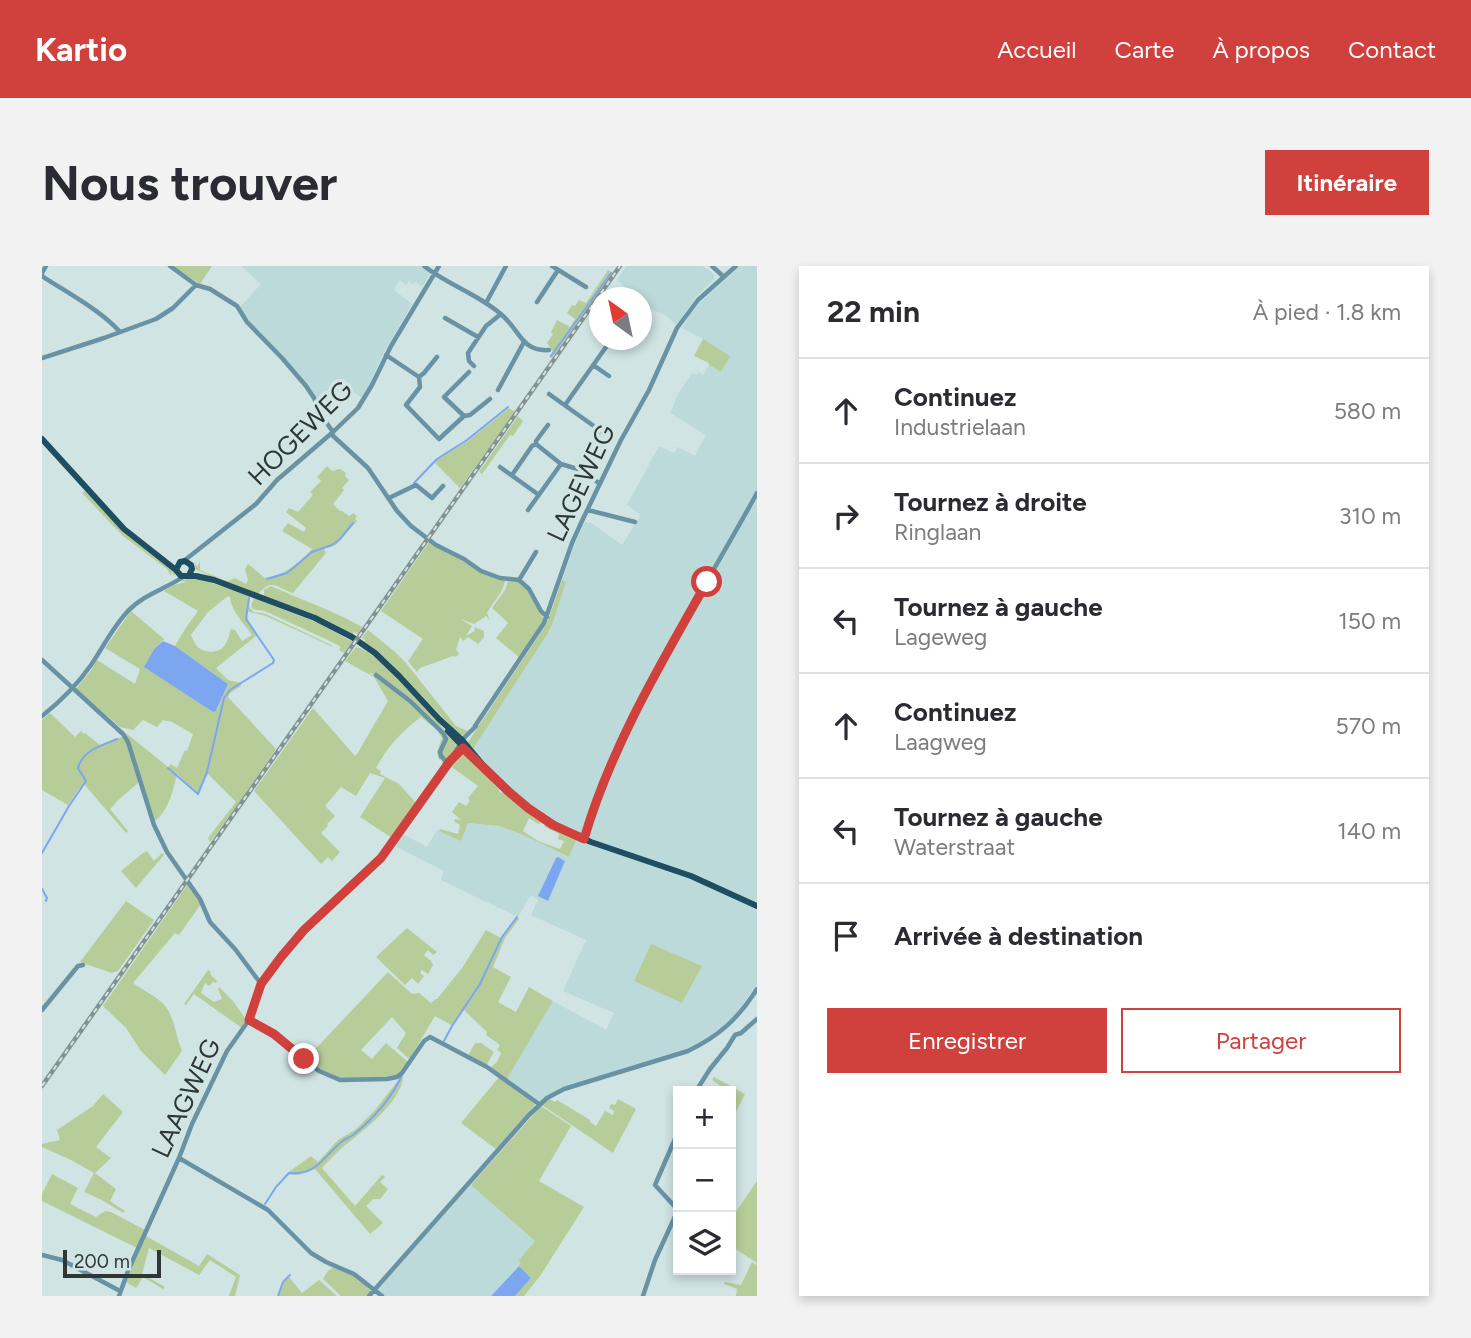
<!DOCTYPE html>
<html lang="fr">
<head>
<meta charset="utf-8">
<style>
	:root { --surface:#fff; --page:#f2f2f3; --text:#2b2b33; --muted:#7c7c81; --line:#e1e1e2; --accent:#d0413e }
	body { margin:0; font-family:Figtree,sans-serif; background:var(--page); color:var(--text) }
	.controls { position:absolute; right:21px; bottom:21px; display:grid; overflow:hidden; border-radius:0px; box-shadow:0 4px 10px #0003 }
	.controls button { width:63px; height:63px; display:grid; place-items:center; padding:0; border:0; border-bottom:2px solid var(--line); background:var(--surface); color:var(--text); font:35px sans-serif }
	.compass { position:absolute; left:547px; top:21px; width:63px; height:63px; border-radius:50%; background:var(--surface); box-shadow:0 4px 10px #0003; rotate:327deg }
	.scale { position:absolute; left:21px; bottom:18px; width:98px; box-sizing:border-box; padding-left:7px; border:4px solid #2e3636; border-top:0; font-size:19px; line-height:24px; white-space:nowrap; color:#2e3636; -webkit-text-stroke:5px #cfe4e3; paint-order:stroke }
	.stop { position:absolute; width:21px; height:21px; margin:-16px; border:5px solid #d0413e; border-radius:50%; background:#fff }
	.stop.end { background:#d0413e; border-color:#fff; box-shadow:0 2px 7px #0008 }
	.list { margin:0; padding:0; list-style:none }
	h2 { display:flex; justify-content:space-between; align-items:center; height:91px; margin:0; padding:0 28px; font-size:30px }
	h2 small { font-size:23px; font-weight:400; color:var(--muted) }
	.list li { display:grid; grid-template-columns:46px 1fr auto; gap:21px; align-items:center; box-sizing:border-box; height:105px; padding:0 28px; border-top:2px solid var(--line) }
	.list b { display:block; font-size:26px; white-space:nowrap }
	.list p { margin:0; font-size:23px; white-space:nowrap; color:var(--muted) }
	.list em { font-size:23px; font-style:normal; color:var(--muted) }
	.actions { display:flex; gap:14px; padding:21px 28px }
	.actions a { flex:1; padding:16px 0; border:2px solid var(--accent); border-radius:0px; text-align:center; font-size:24px; color:var(--accent) }
	.actions .main { background:var(--accent); color:#fff }
	.icon { flex:none; width:38px; height:38px; fill:none; stroke:currentColor; stroke-width:2; stroke-linecap:round; stroke-linejoin:round }
	.map { position:relative; flex:none; width:715px; height:1030px; overflow:hidden; border-radius:0px }
	header { display:flex; align-items:center; gap:42px; box-sizing:border-box; height:98px; padding:0 35px; background:var(--accent); color:#fff }
	header strong { font-size:33px }
	nav { display:flex; gap:38px; margin-inline-start:auto; font-size:24px }
	.intro { display:flex; align-items:center; justify-content:space-between; box-sizing:border-box; height:168px; padding:0 42px }
	h1 { margin:0; font-size:49px }
	.button { padding:18px 32px; border-radius:0px; background:var(--accent); color:#fff; font-size:24px; font-weight:700 }
	main { display:flex; gap:42px; padding:0 42px }
	aside { flex:1; background:var(--surface); border-radius:0px; box-shadow:0 4px 10px #0003 }
	.map>svg:first-child { display:block }
	.built { fill:#bcdad9 }
	.green { fill:#b7cd99; fill-rule:evenodd }
	.water { fill:#7da6f1 }
	.lines { fill:none; stroke-linecap:round; stroke-linejoin:round }
	.stream { stroke:#7da6f1; stroke-width:2 }
	.minor { stroke:#6992a5; stroke-width:4.5 }
	.major { stroke:#1f4e62; stroke-width:6 }
	.rail-casing { stroke:#839291; stroke-width:4.5 }
	.rail { stroke:#cfe4e3; stroke-width:2; stroke-dasharray:5; stroke-linecap:butt }
	.route { stroke:#d0413e; stroke-width:9 }
	.labels { text-anchor:middle; stroke-width:7; stroke-linejoin:round; paint-order:stroke }
	.street-label { font-size:26px; fill:#2e3636; stroke:#cfe4e3 }
</style>
</head>
<body>
<header>
<strong>Kartio</strong>
<nav><a>Accueil</a><a>Carte</a><a>À propos</a><a>Contact</a></nav>
</header>
<div class="intro"><h1>Nous trouver</h1><a class="button">Itinéraire</a></div>
<main>
<div class="map">
<svg width="715" height="1030" viewBox="0 0 715 1030">
	<rect width="100%" height="100%" fill="#cfe4e3"/>
	<path class="built" d="M199,0H378L388,8L380,21L374,16L370,18L367,15L364,19L358,14L352,24L370,38L341,88L327,119L320,132L302,119L285,137L283,136L277,142L272,131L208,56L198,41L219,18Z
		M584,0H660L668,5L672,9V13L654,31L634,59L623,49L600,39V32L591,31L588,25L575,14Z
		M698,0H715V718L690,754L674,768L656,778L638,786L520,822L496,836L465,813L511,735L564,764L572,747L521,725L544,674L489,649L496,634L489,629L476,651L399,614L402,605L351,579L359,567L385,581L395,564L419,574L426,557L457,560L479,568L527,591L536,568L503,551L476,531L454,510L431,483L504,370L510,359L524,316L520,314L532,280L543,255L546,257L548,256L580,279L599,249L585,239L617,180L632,187L636,181L653,190L664,169L628,147L636,128L650,107L655,109L656,106L661,109L667,99L679,106L687,90L661,73L640,62L647,50L657,38Z
		M429,919L493,975L477,994L478,998L449,1030H342L335,1024Z"/>
	<path class="green" d="M130,0H170L158,18Z
		M566,4L571,7L510,92L507,91L511,86L505,77L511,68L509,66L515,54L528,61L533,53L525,47L530,39L533,40L537,34L544,37Z
		M661,73L688,90L679,106L667,99V97L652,90Z
		M467,142L473,146L418,222L393,197L396,193L426,175Z
		M476,150L481,155L471,170L468,169L440,208L437,206Z
		M285,200L290,205L298,203L304,207L303,210L307,214L300,222L302,224L291,238L298,245H300L307,250L312,247L315,251L313,252L315,255L294,279L282,283L284,287L251,327C233,321 231,312 216,328L169,310L153,303L152,295L155,301L158,295V304L182,314L186,315L193,312L204,318L206,314L203,303L206,298L223,312C247,307 253,300 270,283L240,265L246,257L262,266L264,262L244,246L247,242L256,246L271,229L268,226L279,215L275,211Z
		M43,225L83,267L128,300L133,308L132,310L130,305L129,310L125,303L81,270L40,227Z
		M387,276L405,287L463,315C461,327 451,336 445,347L448,354L444,350L432,358L418,353L430,360L424,370L433,365L432,361L442,365V371L436,378L426,371L421,375L418,371L414,384L417,387L414,391L411,390L378,402L375,406L366,395L381,373L339,345Z
		M145,313H158L208,330L207,341L212,346L224,348L289,379L291,381L224,350L204,345L207,357L214,370L174,402L186,414L199,417V420L188,427L186,431L234,483L197,538L168,576L166,572L194,536L166,508L156,527L135,508C131,524 127,544 113,555L84,467L126,501L129,498L135,502L143,484L145,485L151,468L130,456L121,454L115,461L101,454L91,464L78,461L34,423L50,403L55,394L93,418L98,403L63,382L89,345L122,373L112,383L103,401L171,446L175,444L186,418L133,380L143,363L156,345L122,325L132,319L144,316L138,315ZM186,330L188,331C189,345 202,357 210,369L200,375L193,364L189,363C187,368 186,376 182,380C177,388 160,387 155,380C152,377 151,373 149,369L166,346Z
		M520,314L524,316L510,359L504,370L431,483L426,478V476L505,357Z
		M466,315L477,316L483,320L501,352L502,354L478,392L454,372L466,357L450,342L463,324Z
		M229,320C259,334 291,344 320,361L316,368L312,366L311,368L281,352L222,330V324Z
		M212,332L276,357L311,376L302,387L297,384L299,381L290,376L223,345L211,343L209,340Z
		M326,364L353,386L364,397L414,460L426,465L422,469H418L345,394L322,376L323,374L320,372Z
		M314,381C336,383 397,457 414,477L412,486L407,495L403,494L399,486L405,472C399,458 343,410 328,407V408C342,412 397,459 402,472L397,486L399,492L397,494L395,486L400,472L395,464L379,451C358,467 348,478 334,502L339,505L338,508L357,518L375,538L402,500L399,496H401L404,498L350,572L318,551L343,512L328,507L314,530L299,521L283,540L293,550L285,558L286,560L279,567L298,586L290,595L286,591L279,598L212,525L271,442L313,490L315,488L346,435L332,411L303,395Z
		M8,447L33,471L39,465L42,468L43,467L58,479L75,472L81,471L87,480L97,516L73,537V538L68,543L86,565L84,567L42,518L36,524L26,539L0,524V454Z
		M421,486H423L449,512V515L458,524L457,525L458,527L461,526L465,528L498,554L499,557L496,558L487,552L481,565L496,575L518,583L522,575L516,573L517,568L503,561L502,557L534,574L527,591L479,568L457,560L426,557L419,575L397,565L398,563L416,568L418,559L413,556L412,553L419,554L410,546L417,536L424,540L428,535L426,532L436,520L407,499L415,489Z
		M105,585L112,595L120,587L122,589L94,622L79,605L101,587Z
		M146,618L159,638L137,669L133,667L91,717C99,723 119,733 124,741C133,754 134,771 140,785L123,809L99,785L84,762L61,740Z
		M84,635L112,654L76,705L70,707L38,696Z
		M475,650L477,653L463,672L451,701L469,711L456,736L474,746L487,721L511,735L465,813L448,802L455,796L459,787L455,784L458,779L444,769L445,766L422,744L411,760L393,750L368,792H366L355,782L364,767L350,751L319,784L330,793L344,777L366,796L361,804L353,811L302,813C287,810 276,802 264,793L346,706L370,728L377,727L389,737L394,733H395L420,702L444,664L459,672Z
		M365,662L395,686L391,689L386,684L382,689L389,695L391,699L386,708L380,704L378,707L382,710L376,718L370,712L363,719L334,691Z
		M609,678L660,700L640,737L592,715Z
		M166,704L169,706L168,708L175,715L174,717L171,716L167,720L163,717L159,727L172,736L180,733L176,723L177,721L191,735L205,755L200,762L152,728L144,739L142,738Z
		M433,777H439L452,786L444,800L426,790Z
		M361,811C359,837 319,866 300,882C293,888 286,895 280,902L313,940L340,909L343,911L338,916L346,923L338,933H331L324,940L341,957L328,968L273,903L256,909L244,908L269,890L276,896L296,874L313,864L334,843L357,813Z
		M457,811L492,837L493,839L454,883L419,857Z
		M672,811L703,828L689,856V837L691,828L670,814Z
		M61,828L81,846L54,881L69,892L53,907L74,923L68,935L83,945L81,947L60,934L42,926L52,907L29,894L0,881V878L18,874L15,864L51,840Z
		M507,833L513,836L515,834L548,854V856L554,860L563,845L571,849L572,845L567,842L569,838L573,839L576,833L594,843L571,887L500,839Z
		M499,840L529,860L497,915L542,941L498,1010L482,1030H473L489,1012L477,1000L478,998L477,994L493,975L429,919Z
		M10,908L36,922L28,938L54,951L63,945L69,946L103,964L95,982L0,935V928Z
		M715,915V997L689,980V953Z
		M104,970L157,1000L165,988L198,1009L193,1030H187L194,1011L168,994L157,1009L107,982L100,1008L123,1021L121,1023L101,1011L94,1022L84,1016Z
		M710,996L715,999V1030H694L695,1023L682,1018L683,1016L699,1019Z
		M292,1001L313,1010L329,1025L324,1030H299L281,1013L286,1005Z
		M247,1011L260,1027L277,1014L295,1030H236L242,1016Z"/>
	<path class="water" d="M121,375L133,380L186,418L174,445L171,446L102,401L112,383Z
		M516,591L523,595L506,635L496,630L514,592Z
		M477,1000L489,1012L473,1030H449Z"/>
	<g class="lines">
		<path class="stream" d="M509,90L569,7
			M372,217L395,193L425,174L466,141
			M225,313L245,307L270,286L290,279L298,273L311,257
			M126,502L156,528L165,506L182,432L188,424L231,397L232,394L204,353L207,332
			M0,587L27,540L44,515L36,502C40,485 60,479 75,473
			M0,623L5,632L4,635
			M402,775L410,760L438,718L460,671L475,651
			M223,938L234,921L247,907C274,909 280,893 297,878C301,874 306,872 311,869C330,854 350,832 360,809
			M236,1030L241,1016L248,1009"/>
		<path class="minor" d="M128,0L154,19L168,23L195,40L205,56L240,92L264,120L272,132L279,149L291,166
			M382,0C406,19 438,29 461,50C478,65 480,86 507,84
			M510,0L544,21
			M670,0L682,11
			M0,7L4,0
			M0,10C24,26 60,45 78,66
			M495,36L516,4
			M444,37L464,0
			M403,52L436,71
			M344,89L377,111L378,121L364,139L397,173L422,150L402,131L427,106
			M0,92L62,72L114,53L131,42L154,19
			M551,99L567,110
			M432,100L427,95L426,87L444,60L459,48
			M377,111L382,107L395,91
			M456,124L482,76
			M507,128L556,163L557,166L539,204
			M523,139L564,81
			M422,150L428,149L448,133
			M506,159L494,175V178L519,198L539,204L558,218
			M289,168L326,202L355,245L369,260L394,279L422,293L439,305L458,312L477,314L487,323L499,345L505,351
			M458,201L497,229
			M470,209L490,180L494,178
			M347,232L374,219L390,232L401,220
			M486,244L519,198
			M546,244L593,256
			M143,294L214,238L235,214L291,166L316,142L330,119L349,80L397,0
			M477,314L494,286
			M0,394L81,468L86,476L112,559L125,586L158,633L168,656L193,683L219,718
			M334,409L368,435L401,467L404,473L398,486L399,490L406,498
			M0,450C19,435 35,419 49,399C61,381 71,361 86,345C101,329 123,323 141,311
			M433,460L502,357L530,277L539,257L579,174L607,124L635,62L656,34L694,0
			M542,573C580,449 653,340 715,227
			M0,744L36,700L41,699
			M207,754L232,768L277,805L298,814L345,813L355,811L360,807L382,775L388,771L445,801L497,838
			M693,769L699,767L715,753
			M654,825L668,803L685,782L693,769
			M137,892L226,944L269,987L284,996L312,1008L340,1030
			M0,989L20,994L78,1025
			M77,1030L86,1005L137,892L150,858L185,785L207,754L219,718L262,664L333,598L345,584L408,495L420,474L434,460
			M327,1030L487,849L505,832L522,823L646,785C677,770 696,753 715,723
			M601,1030L613,994L636,944L613,919L636,866"/>
		<path class="major" d="M0,173L82,263L134,304
			M147,309L150,303L149,299L143,295L138,296L134,304L139,310H154L172,314L273,352L310,371L333,387L357,410L397,453L420,474L440,498
			M406,465L428,488
			M439,497L481,538L520,563L549,576L649,610L715,640"/>
		<defs>
			<path id="rail" d="M0,820L578,0"/>
		</defs>
		<use href="#rail" class="rail-casing"/>
		<use href="#rail" class="rail"/>
	</g>
	<g class="lines">
		<path class="route" d="M262,793L232,768L207,754L219,718L239,691L262,664L339,592L408,495L421,482L467,526L486,542L511,559L542,573C569,481 618,399 665,316"/>
	</g>
	<g class="labels">
		<g class="street-label">
			<text transform="translate(258 167) rotate(-45)" y="9">HOGEWEG</text>
			<text transform="translate(539 217) rotate(-65)" y="9">LAGEWEG</text>
			<text transform="translate(144 832) rotate(-65)" y="9">LAAGWEG</text>
		</g>
	</g>
</svg>
<div class="controls">
<button>+</button>
<button>−</button>
<button><svg class="icon" aria-label="layers" viewBox="0 0 24 24"><path d="M12 4l9 5-9 5-9-5zM3 14l9 5 9-5"/></svg></button>
</div>
<svg class="compass" viewBox="-18 -18 36 36"><path d="M0-13l5 13h-10z" fill="#e53935"/><path d="M0 13l5-13h-10z" fill="#7c7c81"/></svg>
<div class="scale">200 m</div>
<div class="stop" style="left:665px;top:316px"></div>
<div class="stop end" style="left:262px;top:793px"></div>
</div>
<aside>
<h2>22 min<small>À pied · 1.8 km</small></h2>
<ul class="list">
<li><svg class="icon" aria-label="ahead" viewBox="0 0 24 24"><path d="M12 20V5M6 11l6-6 6 6"/></svg><div><b>Continuez</b><p>Industrielaan</p></div><em>580 m</em></li>
<li><svg class="icon" aria-label="right" viewBox="0 0 24 24"><path d="M7 20v-9h11M14 6l5 5-5 5"/></svg><div><b>Tournez à droite</b><p>Ringlaan</p></div><em>310 m</em></li>
<li><svg class="icon" aria-label="left" viewBox="0 0 24 24"><path d="M17 20v-9H6M10 6l-5 5 5 5"/></svg><div><b>Tournez à gauche</b><p>Lageweg</p></div><em>150 m</em></li>
<li><svg class="icon" aria-label="ahead" viewBox="0 0 24 24"><path d="M12 20V5M6 11l6-6 6 6"/></svg><div><b>Continuez</b><p>Laagweg</p></div><em>570 m</em></li>
<li><svg class="icon" aria-label="left" viewBox="0 0 24 24"><path d="M17 20v-9H6M10 6l-5 5 5 5"/></svg><div><b>Tournez à gauche</b><p>Waterstraat</p></div><em>140 m</em></li>
<li><svg class="icon" aria-label="arrive" viewBox="0 0 24 24"><path d="M6 21V4h12l-3 4 3 4H6"/></svg><div><b>Arrivée à destination</b></div></li>
</ul>
<div class="actions"><a class="main">Enregistrer</a><a>Partager</a></div>
</aside>
</main>
</body>
</html>
